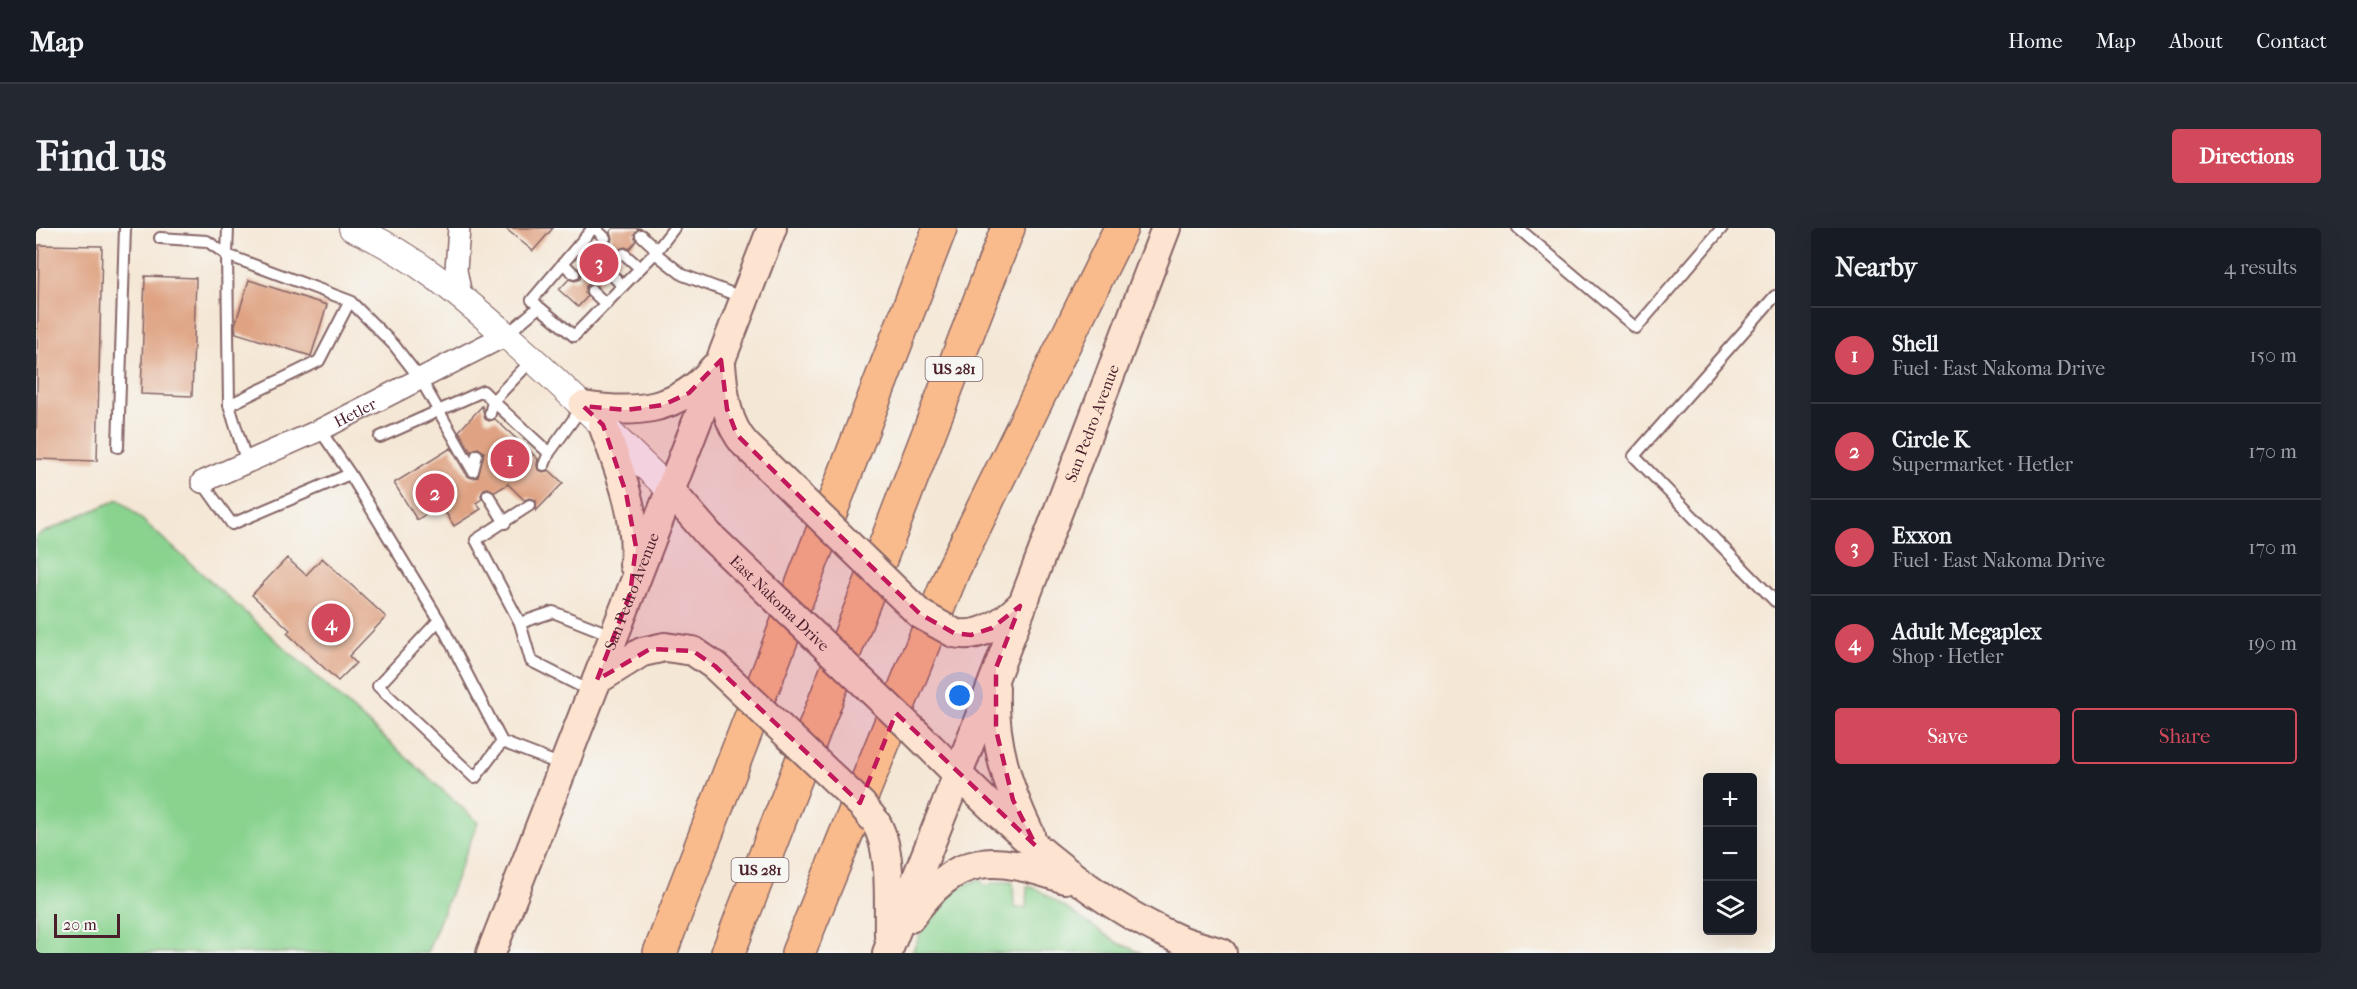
<!DOCTYPE html>
<html lang="en">
<head>
<meta charset="utf-8">
<style>
	:root { --surface:#171b24; --page:#242831; --text:#f1f3f6; --muted:#9ea1a6; --line:#363941; --accent:#d1495b }
	body { margin:0; font-family:"IM FELL French Canon",serif; background:var(--page); color:var(--text) }
	.controls { position:absolute; right:18px; bottom:18px; display:grid; overflow:hidden; border-radius:6px; box-shadow:0 6px 24px #0002 }
	.controls button { width:54px; height:54px; display:grid; place-items:center; padding:0; border:0; border-bottom:2px solid var(--line); background:var(--surface); color:var(--text); font:30px sans-serif }
	.scale { position:absolute; left:18px; bottom:15px; width:66px; box-sizing:border-box; padding-left:6px; border:3px solid #4a1f2b; border-top:0; font-size:16px; line-height:21px; white-space:nowrap; color:#4a1f2b; -webkit-text-stroke:4px #f6f6f2; paint-order:stroke }
	.you { position:absolute; left:924px; top:468px; width:21px; height:21px; margin:-15px; border:4px solid #fff; border-radius:50%; background:#1a73e8; box-shadow:0 0 0 9px #1a73e833 }
	.badge { display:grid; place-items:center; width:39px; height:39px; border-radius:50%; background:var(--accent); color:#fff; font-size:20px; font-weight:700 }
	.pin { position:absolute; translate:-50% -50%; border:3px solid #fff; box-shadow:0 2px 6px #0006 }
	.list { margin:0; padding:0; list-style:none }
	h2 { display:flex; justify-content:space-between; align-items:center; height:78px; margin:0; padding:0 24px; font-size:26px }
	h2 small { font-size:20px; font-weight:400; color:var(--muted) }
	.list li { display:grid; grid-template-columns:39px 1fr auto; gap:18px; align-items:center; box-sizing:border-box; height:96px; padding:0 24px; border-top:2px solid var(--line) }
	.list b { display:block; font-size:22px; white-space:nowrap }
	.list p { margin:0; font-size:20px; white-space:nowrap; color:var(--muted) }
	.list em { font-size:20px; font-style:normal; color:var(--muted) }
	.actions { display:flex; gap:12px; padding:18px 24px }
	.actions a { flex:1; padding:14px 0; border:2px solid var(--accent); border-radius:6px; text-align:center; font-size:21px; color:var(--accent) }
	.actions .main { background:var(--accent); color:#fff }
	.icon { flex:none; width:33px; height:33px; fill:none; stroke:currentColor; stroke-width:2; stroke-linecap:round; stroke-linejoin:round }
	.map { position:relative; flex:none; width:1739px; height:725px; overflow:hidden; border-radius:6px }
	header { display:flex; align-items:center; gap:36px; box-sizing:border-box; height:84px; padding:0 30px; background:var(--surface); border-bottom:2px solid var(--line) }
	header strong { font-size:28px }
	nav { display:flex; gap:33px; margin-inline-start:auto; font-size:21px }
	.intro { display:flex; align-items:center; justify-content:space-between; box-sizing:border-box; height:144px; padding:0 36px }
	h1 { margin:0; font-size:42px }
	.button { padding:15px 27px; border-radius:6px; background:var(--accent); color:#fff; font-size:21px; font-weight:700 }
	main { display:flex; gap:36px; padding:0 36px }
	aside { flex:1; background:var(--surface); border-radius:6px; box-shadow:0 6px 24px #0002 }
	.map>svg:first-child { display:block }
	.green { fill:#89d38f; stroke:#6a795d; stroke-width:1.5 }
	.building { fill:#dfa383 }
	.lines { fill:none; stroke-linecap:round; stroke-linejoin:round }
	.service-casing { stroke:#866566; stroke-width:14 }
	.minor-casing { stroke:#866566; stroke-width:24 }
	.tertiary-casing { stroke:#866566; stroke-width:28 }
	.secondary-casing { stroke:#866566; stroke-width:32 }
	.motorway-casing { stroke:#866566; stroke-width:36 }
	.service { stroke:#fff; stroke-width:10 }
	.minor { stroke:#fff; stroke-width:21 }
	.tertiary { stroke:#fff; stroke-width:26 }
	.secondary { stroke:#fde4d1; stroke-width:28 }
	.motorway { stroke:#fabb8c; stroke-width:33 }
	.secondary-bridge-casing { stroke:#866566; stroke-width:32; stroke-linecap:butt }
	.secondary-bridge { stroke:#fde4d1; stroke-width:28 }
	.marked { fill:#c2185b; fill-opacity:0.2; stroke:#c2185b; stroke-width:4.5; stroke-dasharray:12 8; stroke-linejoin:round }
	.labels { text-anchor:middle; stroke-width:5; stroke-linejoin:round; paint-order:stroke }
	.shield { fill:#f6f6f2; stroke:#7e6067; stroke-width:1.5 }
	.shield-label { font-size:15px; font-weight:bold; fill:#4a1f2b }
	.street-label { font-size:16px; fill:#4a1f2b; stroke:#f6f6f2 }
</style>
</head>
<body>
<header>
<strong>Map</strong>
<nav><a>Home</a><a>Map</a><a>About</a><a>Contact</a></nav>
</header>
<div class="intro"><h1>Find us</h1><a class="button">Directions</a></div>
<main>
<div class="map">
<svg width="1739" height="725" viewBox="0 0 1739 725">
	<rect width="100%" height="100%" fill="#f6f6f2"/>
	<filter id="ink" filterUnits="userSpaceOnUse"><feTurbulence type="fractalNoise" baseFrequency=".0167" numOctaves="2"/><feDisplacementMap in="SourceGraphic" scale="12" xChannelSelector="R" yChannelSelector="G"/><feConvolveMatrix kernelMatrix="1 2 1 2 8 2 1 2 1" color-interpolation-filters="sRGB"/></filter>
	<filter id="wash" filterUnits="userSpaceOnUse"><feTurbulence type="fractalNoise" baseFrequency=".008" numOctaves="4" result="noise"/><feDisplacementMap in="SourceGraphic" scale="24" xChannelSelector="R" yChannelSelector="G"/><feGaussianBlur stdDeviation="1.35" result="paint"/><feColorMatrix in="noise" values="0 0 0 0 0 0 0 0 0 0 0 0 0 0 0 0 0 1.4 0 .05"/><feComposite in="paint" operator="in"/></filter>
	<g filter="url(#wash)">
		<rect width="100%" height="100%" fill="#f5e7d5"/>
		<path class="green" d="M83,271L442,594L391,725H0V308Z
			M945,651L948,658L961,654H977L978,680H990L991,658L1001,661L1082,715L1106,725H876C891,688 904,662 945,651Z"/>
		<g id="blocks">
			<path class="building" d="M469,0H517L497,23Z
				M577,0H603L598,6L600,13L593,21L589,19L583,21L581,25L583,32L578,38L572,37L567,39L566,45L568,50L561,57L554,56L550,58L549,65L551,69L542,79L523,62L533,51L539,53L544,51L545,45L543,40L549,33L556,34L560,32L561,25L559,21L564,15L570,17L575,15L576,9L574,4Z
				M3,17L66,18L61,233L0,231Z
				M109,48L160,50L156,168L105,166Z
				M213,52L291,77L275,128L200,105L199,97Z
				M446,178L449,191L453,193L459,191L502,231L501,237L502,242L508,244L513,242L527,255L500,283V272L494,270L488,272L472,256L459,264L452,260L448,261L445,267L446,271L440,275L445,281L418,298L405,277L381,292L358,255L415,220L431,248L436,250L442,249L448,224L442,220L435,224L423,203Z
				M251,330L270,347L286,330L350,389L313,428L320,435L302,453L251,405L254,402L216,367Z"/>
		</g>
	</g>
	<g filter="url(#ink)">
		<use href="#blocks" fill-opacity="0" stroke="#866566" stroke-width="1.5"/>
		<g class="lines">
			<defs>
				<path id="service" d="M192,0L191,27L193,177L211,235
					M559,0L569,10
					M638,0L619,25L647,47L708,70
					M1482,0L1600,100L1686,0
					M605,7L621,22
					M124,10L171,13L191,27L314,73
					M543,17L554,27
					M588,26L604,40
					M527,35L538,46
					M573,44L587,58
					M556,63L570,76
					M1739,68L1598,228L1739,373
					M503,79L538,108L619,25
					M470,107L503,79L496,72L557,0
					M193,177L283,133L314,73L358,117L385,152L437,243
					M454,186L457,173L513,225L547,178
					M284,202L314,246L403,392
					M344,209L447,163L457,173L497,131
					M82,219L89,0
					M508,237L513,225
					M437,243L441,227
					M166,254L196,296L314,246
					M452,267L469,295
					M494,277L440,312L484,395L495,433L554,463
					M484,395L517,384L578,408
					M466,514L439,550L342,458L403,392L466,514L526,537"/>
				<g id="minor">
					<path d="M423,0L420,42L425,67"/>
					<path id="s1" d="M166,254L284,202L470,107"/>
				</g>
				<path id="tertiary" d="M316,0C375,25 424,67 472,109C528,158 580,211 634,262"/>
				<g id="secondary">
					<path d="M685,137C688,165 689,193 709,216"/>
					<path d="M547,178C599,186 642,184 678,140"/>
					<path d="M567,197C583,242 603,288 598,337"/>
					<path d="M634,262L673,307"/>
					<path d="M918,405C944,411 966,396 984,378"/>
					<path d="M561,452L606,424L629,419"/>
					<path d="M959,460C957,512 971,559 994,606"/>
					<path d="M880,505C959,583 1039,666 1142,711C1156,717 1171,720 1186,725"/>
					<path d="M839,593C857,622 852,674 853,708"/>
					<path d="M874,690C921,623 957,627 1029,651"/>
					<path id="s2" d="M455,725L736,0"/>
					<path id="s3" d="M851,725L922,546L1130,0"/>
				</g>
				<path id="motorway" d="M624,725L904,0
					M692,725L972,0
					M762,725L917,342L1085,0"/>
			</defs>
			<use href="#service" class="service-casing"/>
			<use href="#minor" class="minor-casing"/>
			<use href="#tertiary" class="tertiary-casing"/>
			<use href="#secondary" class="secondary-casing"/>
			<use href="#motorway" class="motorway-casing"/>
			<use href="#service" class="service"/>
			<use href="#minor" class="minor"/>
			<use href="#tertiary" class="tertiary"/>
			<use href="#secondary" class="secondary"/>
			<use href="#motorway" class="motorway"/>
			<defs>
				<g id="secondary-bridge">
					<path d="M709,216L884,386L918,405"/>
					<path id="s4" d="M673,307L880,505"/>
					<path d="M629,419L657,423L679,438L826,577L839,593"/>
				</g>
			</defs>
			<use href="#secondary-bridge" class="secondary-bridge-casing"/>
			<use href="#secondary-bridge" class="secondary-bridge"/>
		</g>
	</g>
	<path class="marked" d="M685,132L691,181L701,207L884,386L918,405L935,407L956,400L984,378L960,440V502L977,572L1000,618L860,485L824,575L679,438L657,423L614,421L561,452L594,366L600,319L590,265L567,197L547,178L590,182L627,177L653,165Z"/>
	<g class="labels">
		<g class="shield">
			<rect x="889.5" y="129" width="57" height="24" rx="4.5"/>
			<rect x="695.5" y="630" width="57" height="24" rx="4.5"/>
		</g>
		<g class="shield-label">
			<text x="918" y="146">US 281</text>
			<text x="724" y="647">US 281</text>
		</g>
		<g class="street-label">
			<text dy="6" stroke="none"><textPath href="#s1" startOffset="168">Hetler</textPath></text>
			<text dy="6" stroke="none"><textPath href="#s3" startOffset="568">San Pedro Avenue</textPath></text>
			<text dy="6" stroke="none"><textPath href="#s2" startOffset="388">San Pedro Avenue</textPath></text>
			<text dy="6" stroke="none"><textPath href="#s4" startOffset="98">East Nakoma Drive</textPath></text>
		</g>
	</g>
</svg>
<div class="controls">
<button>+</button>
<button>−</button>
<button><svg class="icon" aria-label="layers" viewBox="0 0 24 24"><path d="M12 4l9 5-9 5-9-5zM3 14l9 5 9-5"/></svg></button>
</div>
<div class="scale">20 m</div>
<div class="you"></div>
<div class="pin badge" style="left:474px;top:231px">1</div>
<div class="pin badge" style="left:399px;top:265px">2</div>
<div class="pin badge" style="left:563px;top:35px">3</div>
<div class="pin badge" style="left:295px;top:395px">4</div>
</div>
<aside>
<h2>Nearby<small>4 results</small></h2>
<ul class="list">
<li><span class="badge">1</span><div><b>Shell</b><p>Fuel · East Nakoma Drive</p></div><em>150 m</em></li>
<li><span class="badge">2</span><div><b>Circle K</b><p>Supermarket · Hetler</p></div><em>170 m</em></li>
<li><span class="badge">3</span><div><b>Exxon</b><p>Fuel · East Nakoma Drive</p></div><em>170 m</em></li>
<li><span class="badge">4</span><div><b>Adult Megaplex</b><p>Shop · Hetler</p></div><em>190 m</em></li>
</ul>
<div class="actions"><a class="main">Save</a><a>Share</a></div>
</aside>
</main>
</body>
</html>
